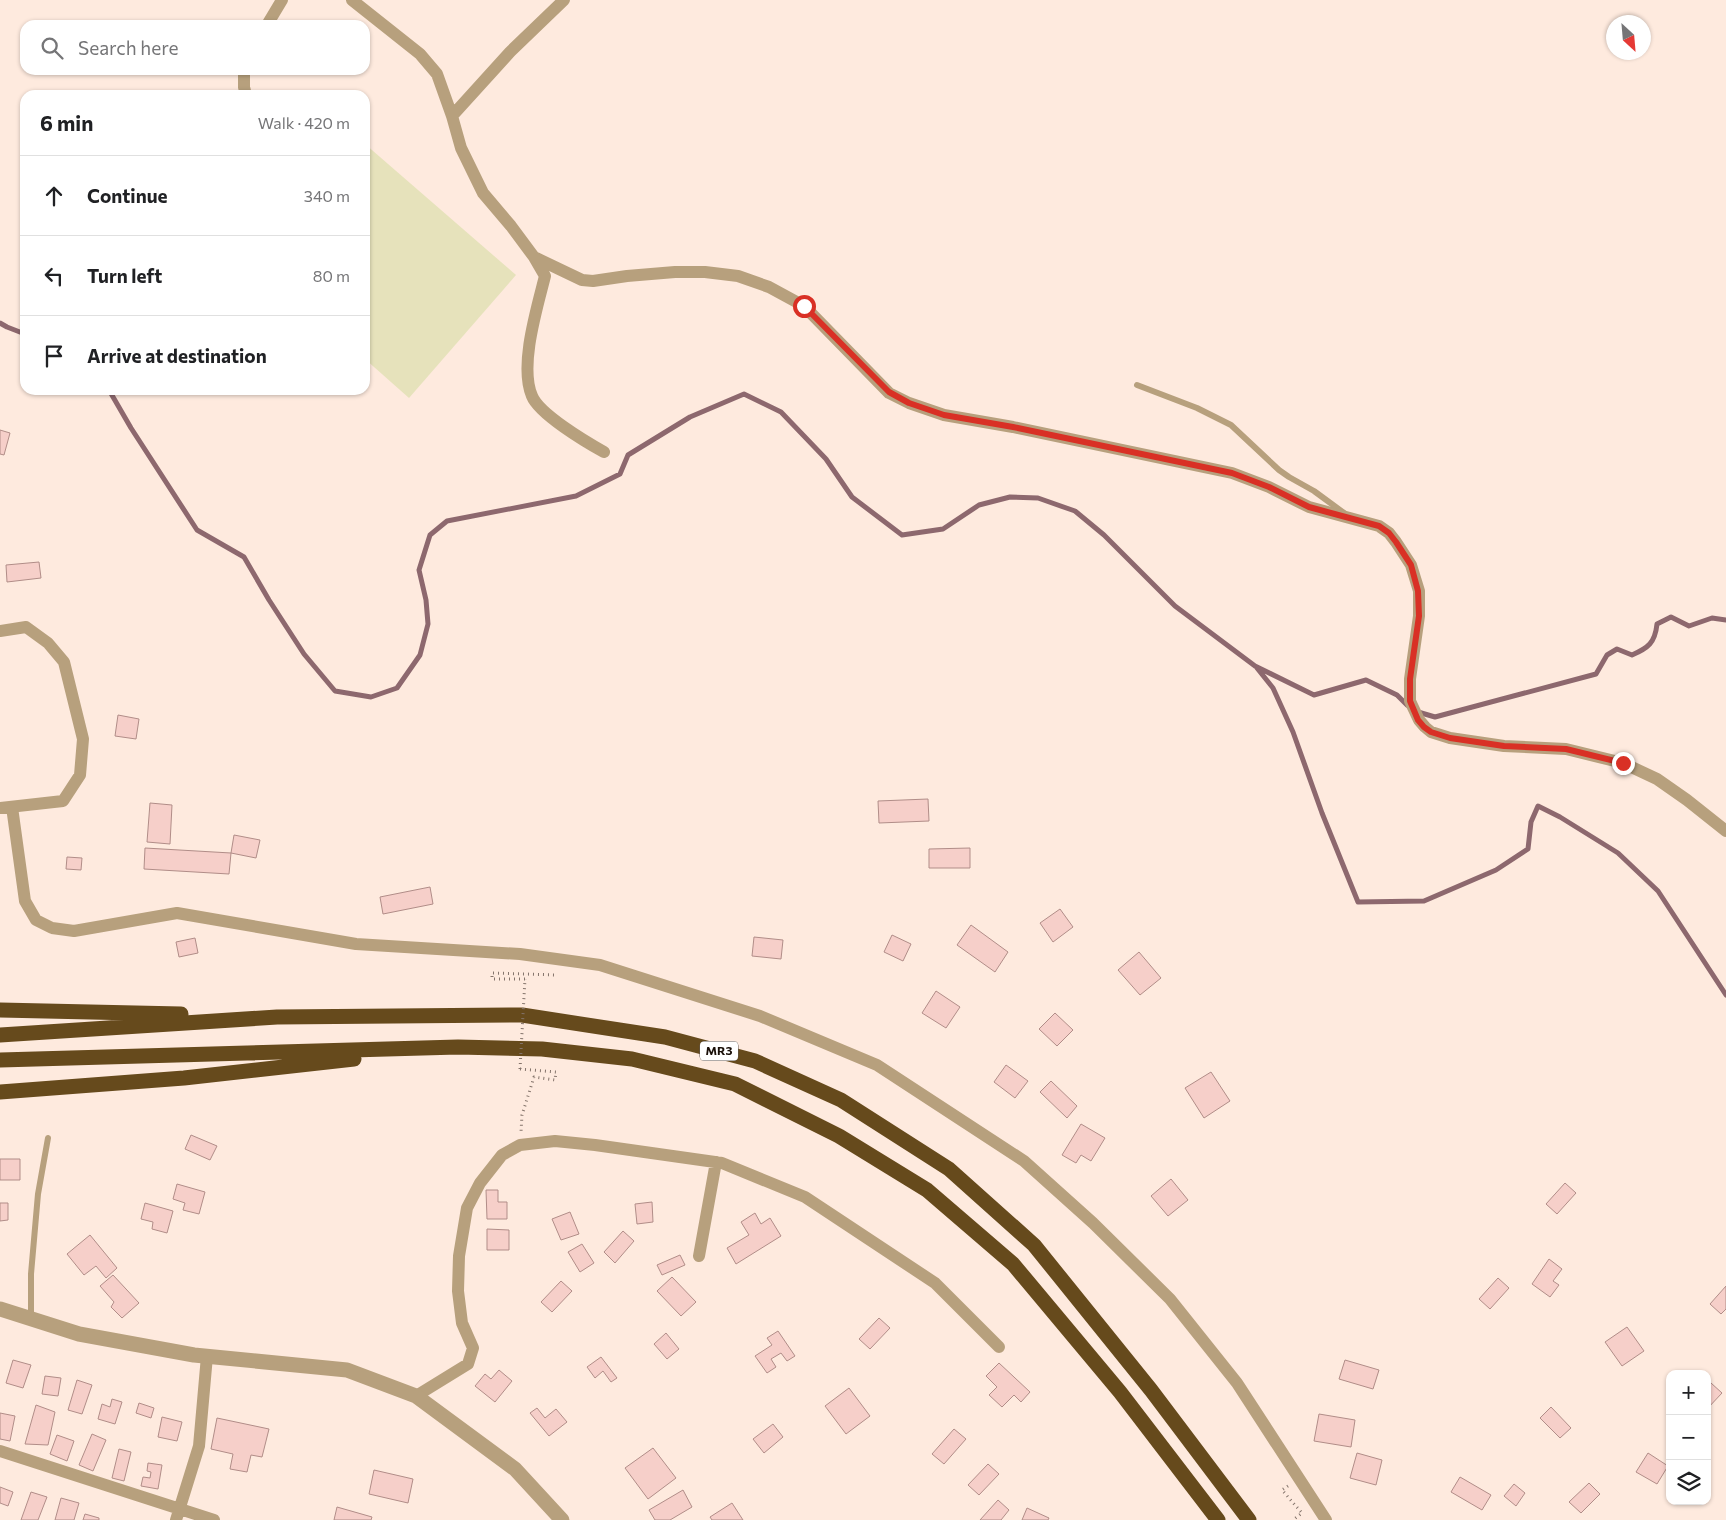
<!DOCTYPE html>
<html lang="en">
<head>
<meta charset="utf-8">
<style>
	:root { --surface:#fff; --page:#f6f6f6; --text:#202124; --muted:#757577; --line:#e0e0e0 }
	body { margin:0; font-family:Commissioner,sans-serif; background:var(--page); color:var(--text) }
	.controls { position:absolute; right:15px; bottom:15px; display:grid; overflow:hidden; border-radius:10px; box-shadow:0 1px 4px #0004 }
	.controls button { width:45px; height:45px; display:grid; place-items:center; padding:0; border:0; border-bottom:1px solid var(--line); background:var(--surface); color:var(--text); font:25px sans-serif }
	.compass { position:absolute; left:1606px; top:15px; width:45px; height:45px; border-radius:50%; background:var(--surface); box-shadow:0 1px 4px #0004; rotate:154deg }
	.stop { position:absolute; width:15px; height:15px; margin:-11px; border:4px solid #d93025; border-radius:50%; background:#fff }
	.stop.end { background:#d93025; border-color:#fff; box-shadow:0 1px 5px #0008 }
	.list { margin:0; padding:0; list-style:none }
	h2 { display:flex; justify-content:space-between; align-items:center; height:65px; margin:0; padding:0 20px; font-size:21px }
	h2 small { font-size:16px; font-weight:400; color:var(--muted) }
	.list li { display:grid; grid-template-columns:32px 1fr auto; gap:15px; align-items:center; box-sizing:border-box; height:80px; padding:0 20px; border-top:1px solid var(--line) }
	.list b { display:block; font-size:19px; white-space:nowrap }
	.list em { font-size:16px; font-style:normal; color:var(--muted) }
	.icon { flex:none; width:28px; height:28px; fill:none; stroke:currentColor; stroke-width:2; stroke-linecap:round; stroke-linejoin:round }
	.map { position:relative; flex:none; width:1726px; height:1520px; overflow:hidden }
	.search { position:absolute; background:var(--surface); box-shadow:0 1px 4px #0004; left:20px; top:20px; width:350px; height:55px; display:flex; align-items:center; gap:12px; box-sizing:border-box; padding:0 18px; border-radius:15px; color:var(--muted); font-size:19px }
	.panel { position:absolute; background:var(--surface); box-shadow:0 1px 4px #0004; left:20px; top:90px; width:350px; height:305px; border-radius:15px }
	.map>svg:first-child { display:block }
	.green { fill:#e6e2bb }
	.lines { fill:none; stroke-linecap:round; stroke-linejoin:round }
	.stream { stroke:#8d686e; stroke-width:5 }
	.building { fill:#f6cfc9; stroke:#b18d88 }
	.path { stroke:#84746b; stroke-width:3; stroke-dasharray:1 4; stroke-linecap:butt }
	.service { stroke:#b7a07d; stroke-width:6 }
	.minor { stroke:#b7a07d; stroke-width:12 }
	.tertiary { stroke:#b7a07d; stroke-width:15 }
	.motorway { stroke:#664a1c; stroke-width:15 }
	.path-bridge { stroke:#84746b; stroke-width:3; stroke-dasharray:1 4; stroke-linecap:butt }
	.route { stroke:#d93025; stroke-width:6 }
	.labels { text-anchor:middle; stroke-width:5; stroke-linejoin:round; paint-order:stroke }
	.shield { fill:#fff; stroke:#5f5752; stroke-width:1 }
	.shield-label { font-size:12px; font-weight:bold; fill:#1a0f08 }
</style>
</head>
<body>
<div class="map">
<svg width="1726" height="1520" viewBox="0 0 1726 1520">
	<rect width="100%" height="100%" fill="#feeade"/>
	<path class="green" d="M365,144L516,275L409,398L365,359Z"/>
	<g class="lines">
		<path class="stream" d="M0,323L7,327L25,334
			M109,390L131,428L197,530L244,557L269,600L304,654L335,691L371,697L397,688L420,655L428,624L426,600L419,570L430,535L447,521L576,496L620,474L628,455L690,417L744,394L781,412L826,459L852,497L902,535L943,529L979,505L1010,497L1038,498L1075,511L1104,535L1175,606L1255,666L1314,695L1366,680L1397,695L1407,705
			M1257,668L1273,688L1293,732L1322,813L1358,902L1424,901L1496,870L1528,849L1531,822L1538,806L1560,817L1618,853L1658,891L1726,995
			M1418,712L1435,717L1596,674L1607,655L1617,649L1632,655C1648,648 1655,643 1657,624L1671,617L1689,626L1712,618L1726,620"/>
	</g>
	<path class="building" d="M0,430L10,433L4,455L0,454Z
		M39,562L41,578L7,582L6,565Z
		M118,715L139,719L136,739L115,736Z
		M928,799L929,821L879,823L878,801Z
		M150,803L172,805L170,844L147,842Z
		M234,835L260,840L256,858L231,853Z
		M145,848L231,853L229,874L144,869Z
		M970,848V868H929V849Z
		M67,857L82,858L81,870L66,869Z
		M430,887L433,904L383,914L380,897Z
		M1060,909L1073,927L1053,942L1040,923Z
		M971,925L1008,952L995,972L957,945Z
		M892,935L911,944L903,961L884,952Z
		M754,937L783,940L781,959L752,956Z
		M195,938L198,953L179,957L176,942Z
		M1139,952L1161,978L1140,995L1118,970Z
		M936,991L960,1007L946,1028L922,1013Z
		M1055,1013L1073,1030L1057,1046L1039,1029Z
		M1006,1065L1028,1081L1015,1098L994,1082Z
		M1211,1072L1230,1101L1204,1118L1185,1088Z
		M1051,1081L1077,1106L1067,1118L1040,1092Z
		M1081,1124L1105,1138L1091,1161L1081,1155L1076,1163L1062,1155Z
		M191,1135L217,1146L210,1160L185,1149Z
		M0,1159H20V1180H0Z
		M1171,1179L1188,1200L1168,1216L1151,1196Z
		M1565,1183L1576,1193L1557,1214L1546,1204Z
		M177,1184L205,1192L199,1214L183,1210L185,1203L173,1199Z
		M486,1190H498V1202H507V1219H487Z
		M652,1202L653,1222L637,1224L635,1204Z
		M0,1203H8V1220L0,1221Z
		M145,1203L173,1211L167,1233L152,1229L153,1222L141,1219Z
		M570,1212L579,1234L561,1240L552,1219Z
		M755,1213L761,1224L770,1218L781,1236L736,1264L727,1248L749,1235L741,1222Z
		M487,1229L509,1230V1250H487Z
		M623,1231L634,1241L615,1263L604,1252Z
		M90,1235L117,1268L106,1278L96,1266L84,1275L67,1254Z
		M582,1244L594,1263L580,1272L568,1252Z
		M680,1255L685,1265L662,1275L657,1265Z
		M1549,1259L1562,1269L1553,1281L1559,1285L1550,1297L1532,1284Z
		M113,1275L139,1303L122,1318L111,1307L114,1302L100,1286Z
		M672,1277L696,1302L681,1316L657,1291Z
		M1498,1278L1509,1288L1490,1309L1479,1299Z
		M561,1281L572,1291L552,1312L541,1302Z
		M1726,1286V1309L1721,1314L1710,1304Z
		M879,1318L890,1328L870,1349L859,1339Z
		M1627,1327L1644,1351L1622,1366L1605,1342Z
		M778,1331L795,1356L787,1361L781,1353L771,1359L776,1367L767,1373L755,1356L772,1345L767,1338Z
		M666,1333L679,1349L667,1359L654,1344Z
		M601,1357L617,1378L611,1382L603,1371L595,1378L587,1367Z
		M13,1360L31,1365L23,1388L6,1383Z
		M1345,1360L1379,1370L1373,1389L1339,1379Z
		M999,1363L1030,1392L1021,1402L1014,1395L1002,1407L989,1395L997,1387L986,1376Z
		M499,1370L512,1381L495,1402L475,1386L485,1374L491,1379Z
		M45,1376L61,1378L58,1396L42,1394Z
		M77,1380L92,1385L82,1414L68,1410Z
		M1711,1383L1722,1393L1707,1409V1387Z
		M849,1388L870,1416L846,1434L825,1406Z
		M112,1399L122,1402L115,1424L98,1419L102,1404L110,1407Z
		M139,1403L154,1408L151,1418L136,1413Z
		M36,1405L55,1412L48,1445L25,1444Z
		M1551,1407L1571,1428L1560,1438L1540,1418Z
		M537,1408L545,1418L556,1409L567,1422L549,1436L530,1413Z
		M0,1413L15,1416L10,1441L0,1439Z
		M1319,1414L1355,1420L1351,1447L1314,1441Z
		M162,1417L182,1422L177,1441L158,1437Z
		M217,1418L269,1429L262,1457L251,1455L247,1472L230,1469L233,1454L211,1449Z
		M773,1424L783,1437L764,1453L753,1439Z
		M954,1429L966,1439L944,1464L932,1454Z
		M92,1434L106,1440L93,1471L79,1465Z
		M57,1435L74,1441L67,1461L50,1454Z
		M653,1448L676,1478L648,1499L625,1468Z
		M119,1449L131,1452L124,1481L112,1478Z
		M1357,1453L1382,1460L1376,1485L1350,1478Z
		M1648,1453L1668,1466L1657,1484L1636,1472Z
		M148,1463L162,1465L158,1489L141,1486L143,1477L150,1478L151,1472L147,1471Z
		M988,1464L999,1474L979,1495L968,1485Z
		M374,1470L413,1479L408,1503L369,1494Z
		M1460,1477L1491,1495L1482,1510L1451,1492Z
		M1589,1483L1600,1494L1581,1513L1569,1502Z
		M1514,1484L1525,1493L1516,1506L1504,1496Z
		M0,1487L13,1492L8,1506L0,1503Z
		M683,1490L692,1507L670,1520H655L649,1510Z
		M31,1492L47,1497L38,1520H21Z
		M61,1498L79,1503L74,1520H55Z
		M998,1500L1009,1510L1001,1520H980Z
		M732,1503L743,1520H712L710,1517Z
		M337,1507L372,1517L371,1520H334Z
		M1027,1508L1049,1518L1048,1520H1022Z
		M85,1514L99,1518V1520H83Z"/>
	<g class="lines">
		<path class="path" d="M525,979H492V973L557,975
			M520,1069L556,1072L555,1080L534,1077L522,1115L521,1132
			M1288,1486L1282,1490L1302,1513L1293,1520"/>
		<path class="service" d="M1137,385L1197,408L1231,425L1279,470L1289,477L1314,491L1344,513
			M31,1318V1274L38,1194L48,1138"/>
		<path class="minor" d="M352,0L420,54L437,74L452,116L461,148L483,193L511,226L534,257L545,276C537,308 519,366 532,396C539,414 586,442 604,452
			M267,25L282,0
			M244,70V87L246,95
			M452,116L510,52L564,0
			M534,257L582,280L593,281L627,276L675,272H705L738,276L769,287L804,306L889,393L909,403L944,415L1013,427L1232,473L1269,487L1309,507L1379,526L1389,533L1396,542L1411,565L1419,591V616L1410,679V701L1419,720L1425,727L1431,732L1450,738L1504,746L1566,749L1623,763L1657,779L1687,800L1726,831
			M0,631L26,627L48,643L64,662L83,739L80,775L63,801L0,808
			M12,807L25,901L36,920L52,928L74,931L177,913L356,944L520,954L600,965L760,1016L877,1065L1024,1161L1093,1223L1170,1299L1237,1383L1326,1520
			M699,1256L716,1162
			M416,1396L468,1364L473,1348L462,1323L458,1291L459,1256L467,1208L480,1183L502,1155L520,1145L555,1141L595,1145L722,1163L805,1197L935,1283L999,1347
			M0,1451L214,1520
			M176,1520L199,1446L207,1356"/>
		<path class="tertiary" d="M0,1309L79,1334L194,1355L347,1370L416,1396L515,1469L562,1520"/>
		<path class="motorway" d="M0,1010L181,1014
			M0,1035L277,1017L522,1015L665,1037L755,1061L841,1100L949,1169L1034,1245L1151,1390L1249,1520
			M0,1060L458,1047L542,1049L632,1059L735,1084L839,1136L927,1190L1013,1264L1120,1392L1218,1520
			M0,1092L184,1078L354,1059"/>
		<path class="path-bridge" d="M520,1069L525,979"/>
	</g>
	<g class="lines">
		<path class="route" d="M804,306L889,392L909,403L944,415L1013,427L1232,473L1269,487L1309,507L1379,526L1389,533L1396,542L1411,565L1418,591L1419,616L1410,679V701L1418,720L1424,727L1431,732L1450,738L1504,746L1566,749L1623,763"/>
	</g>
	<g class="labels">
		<rect class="shield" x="700" y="1041.5" width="38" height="19" rx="4"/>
		<g class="shield-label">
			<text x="719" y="1055">MR3</text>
		</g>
	</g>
</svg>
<div class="controls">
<button>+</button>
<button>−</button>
<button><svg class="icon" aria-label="layers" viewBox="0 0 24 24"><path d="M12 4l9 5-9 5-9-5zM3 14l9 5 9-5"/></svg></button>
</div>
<svg class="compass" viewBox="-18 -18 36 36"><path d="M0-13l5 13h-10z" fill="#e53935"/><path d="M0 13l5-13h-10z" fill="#757577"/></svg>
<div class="stop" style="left:804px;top:306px"></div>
<div class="stop end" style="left:1623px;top:763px"></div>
<div class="search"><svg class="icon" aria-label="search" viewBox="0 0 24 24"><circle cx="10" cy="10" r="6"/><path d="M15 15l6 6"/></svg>Search here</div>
<section class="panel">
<h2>6 min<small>Walk · 420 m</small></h2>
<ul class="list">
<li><svg class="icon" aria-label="ahead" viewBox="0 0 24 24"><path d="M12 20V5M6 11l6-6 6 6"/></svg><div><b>Continue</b></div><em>340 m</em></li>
<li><svg class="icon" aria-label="left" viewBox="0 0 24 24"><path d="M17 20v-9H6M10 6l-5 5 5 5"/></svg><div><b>Turn left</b></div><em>80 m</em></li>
<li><svg class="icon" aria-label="arrive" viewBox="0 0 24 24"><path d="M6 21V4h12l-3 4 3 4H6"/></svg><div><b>Arrive at destination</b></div></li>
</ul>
</section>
</div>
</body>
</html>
